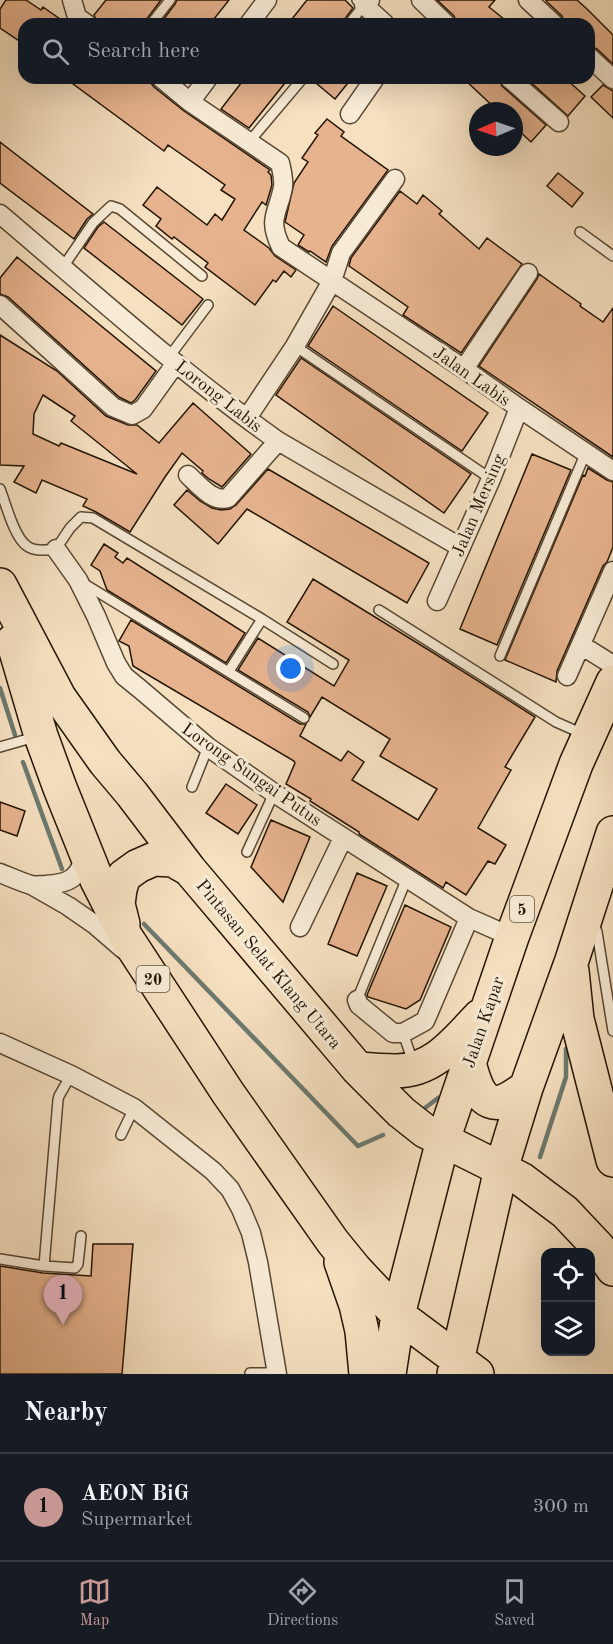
<!DOCTYPE html>
<html lang="en">
<head>
<meta charset="utf-8">
<style>
	:root { --surface:#171b24; --page:#242831; --text:#f1f3f6; --muted:#9ea1a6; --line:#363941; --accent:#c59692 }
	body { margin:0; font-family:"Old Standard TT",serif; background:var(--page); color:var(--text) }
	.controls { position:absolute; right:18px; bottom:18px; display:grid; overflow:hidden; border-radius:12px; box-shadow:0 6px 24px #0002 }
	.controls button { width:54px; height:54px; display:grid; place-items:center; padding:0; border:0; border-bottom:2px solid var(--line); background:var(--surface); color:var(--text); font:30px sans-serif }
	.compass { position:absolute; left:469px; top:102px; width:54px; height:54px; border-radius:50%; background:var(--surface); box-shadow:0 6px 24px #0002; rotate:268deg }
	.you { position:absolute; left:291px; top:669px; width:21px; height:21px; margin:-15px; border:4px solid #fff; border-radius:50%; background:#1a73e8; box-shadow:0 0 0 9px #1a73e833 }
	.badge { display:grid; place-items:center; width:39px; height:39px; border-radius:50%; background:var(--accent); color:#111; font-size:20px; font-weight:700 }
	.pin { position:absolute; translate:-50% -50px; filter:drop-shadow(0 2px 3px #0008) }
	.pin::after { content:''; position:absolute; top:32px; width:21px; height:18px; background:inherit; clip-path:polygon(0 0,100% 0,50% 100%) }
	.list { margin:0; padding:0; list-style:none }
	h2 { display:flex; justify-content:space-between; align-items:center; height:78px; margin:0; padding:0 24px; font-size:26px }
	h2 small { font-size:20px; font-weight:400; color:var(--muted) }
	.list li { display:grid; grid-template-columns:39px 1fr auto; gap:18px; align-items:center; box-sizing:border-box; height:108px; padding:0 24px; border-top:2px solid var(--line) }
	.list b { display:block; font-size:22px; white-space:nowrap }
	.list p { margin:0; font-size:20px; white-space:nowrap; color:var(--muted) }
	.list em { font-size:20px; font-style:normal; color:var(--muted) }
	.icon { flex:none; width:33px; height:33px; fill:none; stroke:currentColor; stroke-width:2; stroke-linecap:round; stroke-linejoin:round }
	.map { position:relative; flex:none; width:613px; height:1374px; overflow:hidden }
	.search { position:absolute; background:var(--surface); box-shadow:0 6px 24px #0002; left:18px; right:18px; top:18px; height:66px; display:flex; align-items:center; gap:15px; box-sizing:border-box; padding:0 21px; border-radius:18px; color:var(--muted); font-size:22px }
	.sheet { height:186px; background:var(--surface) }
	nav { display:flex; justify-content:space-around; align-items:center; box-sizing:border-box; height:84px; border-top:2px solid var(--line); background:var(--surface); font-size:16px; color:var(--muted) }
	nav a { display:grid; justify-items:center; gap:3px }
	nav .on { color:var(--accent) }
	.map>svg:first-child { display:block }
	.lines { fill:none; stroke-linecap:round; stroke-linejoin:round }
	.stream { stroke:#6c796f; stroke-width:4.5 }
	.building { fill:#e6b38e; stroke:#231402; stroke-width:1.5; fill-rule:evenodd }
	.lane-casing { stroke:#584732; stroke-width:12 }
	.street-casing { stroke:#584732; stroke-width:21 }
	.highway-casing { stroke:#231402; stroke-width:36 }
	.lane { stroke:#f8ebd6; stroke-width:9 }
	.street { stroke:#f8ebd6; stroke-width:18 }
	.highway { stroke:#f5e0c0; stroke-width:33 }
	.labels { text-anchor:middle; stroke-width:6; stroke-linejoin:round; paint-order:stroke }
	.shield { fill:#f8ebd6; stroke:#635442; stroke-width:1.5 }
	.shield-label { font-size:16px; font-weight:bold; fill:#231402 }
	.street-label { font-size:18px; fill:#231402; stroke:#f8ebd6 }
</style>
</head>
<body>
<div class="map">
<svg width="613" height="1374" viewBox="0 0 613 1374">
	<rect width="100%" height="100%" fill="#f5e0c0"/>
	<filter id="stains"><feTurbulence type="fractalNoise" baseFrequency=".00333" numOctaves="4"/><feColorMatrix values="0 0 0 0 .2 0 0 0 0 .09 0 0 0 0 .02 0 0 0 .5 -.17"/></filter>
	<radialGradient id="worn" r=".72"><stop offset=".6" stop-color="#630" stop-opacity="0"/><stop offset="1" stop-color="#630" stop-opacity=".3"/></radialGradient>
	<g class="lines">
		<path class="stream" d="M0,688L15,735
			M23,762L62,869
			M144,924L358,1146L383,1135
			M425,1108L438,1098
			M540,1157L566,1077V1049L572,1044"/>
	</g>
	<path class="building" d="M6,0H26L41,10L43,7L67,24H24V44L0,28V9Z
		M106,0H161L146,20L144,24H98L94,15Z
		M177,0H229L210,24H160L175,4Z
		M307,0H345L353,8L344,20L342,24H288Z
		M437,0H495L489,7L510,24H457L454,16Z
		M548,0H577L587,9L613,35V64L597,49L589,46V24H565L562,16L546,1Z
		M65,78H147L154,87L184,111L270,170L268,172L271,175L272,185L266,205L262,202L244,230L269,248L275,256L296,270L291,277L284,271L276,282L273,280L255,305L205,267L208,263L174,237L172,239L156,226L161,219L143,205L157,187L207,225L215,214L222,220L235,199L221,190L225,185L168,145L164,151Z
		M245,78H289L249,128L221,109Z
		M310,78H352L335,99Z
		M463,78H498L502,86L546,125L531,142L514,126V111H498Z
		M526,78H565L585,96L568,116Z
		M603,85L613,91V118L591,97Z
		M327,119L344,132L341,136L388,170L332,246L326,262L310,251L309,252L298,245L304,235L285,222L294,183L308,162L302,158L318,135L315,133Z
		M0,142L93,214L87,219L74,239L0,183Z
		M558,173L583,193L572,207L547,186Z
		M400,191L417,204L423,195L442,211L439,214L479,249L487,238L522,264L461,353L403,315L408,307L349,266L351,258Z
		M104,222L203,299L182,325L84,248L98,227Z
		M17,257L156,371L135,400L131,403L119,397L8,297L0,294V278Z
		M539,274L581,304L580,306L603,322L613,308V457L479,366L537,279Z
		M333,306L488,413L462,451L308,346Z
		M0,335L57,371L106,416L128,425H137L159,443L193,403L251,454L222,487L209,479L202,473L203,471L182,453L165,477L130,532L96,512L83,506L87,499L42,480L36,493L14,482L24,466L0,465ZM43,395L75,416L71,421L137,474L61,443L59,446L33,434L34,414Z
		M301,358L471,474L444,513L276,395Z
		M532,454L571,470L497,645L460,629Z
		M588,468L607,480L613,482V547L607,562L603,566L557,671L556,682L505,660L583,475L585,476Z
		M268,469L429,563L407,603L247,509L218,544L174,505L187,490L200,501L212,508L221,510L230,509L236,505Z
		M104,544L118,553L115,557L123,563L127,558L245,633L226,663L107,590L100,571L91,565Z
		M313,579L432,652L535,717L505,767L511,770L478,828L506,845L495,864L488,861L466,895L446,882L443,888L359,834V832L310,801L311,799L286,784L295,763L294,761L133,666L129,646L119,641L131,620L300,724H306L300,736L341,761L348,751L364,762L352,780L418,820L437,789L380,756L390,739L322,697L310,717L308,712L238,670L258,638L334,686L349,660L287,622Z
		M226,784L257,805L238,834L206,813Z
		M0,802L25,811L17,836L0,830Z
		M271,820L310,837L283,902L251,867Z
		M357,873L387,886L357,956L328,944Z
		M405,905L451,927L420,1000L406,1009L368,997L367,995Z
		M93,1244H133L122,1374H0V1266L43,1273L91,1276Z"/>
	<g class="lines">
		<defs>
			<path id="lane" d="M151,24L170,0
				M349,24L364,5L357,0
				M249,142L303,78
				M580,232L613,256
				M63,267L93,223L111,206L120,209L202,276
				M295,346L491,479
				M169,357L208,305
				M0,489C6,504 14,537 27,546C35,552 47,550 56,549L70,528L81,517L93,518L262,619L333,664
				M83,583L304,718
				M379,610L556,722L583,734
				M500,656L586,452
				M229,671L262,619
				M0,747L35,737
				M192,787L208,747
				M247,852L274,793
				M594,923L597,932L613,1031
				M357,1000L407,878
				M403,1033L413,1062
				M121,1135L134,1108
				M0,1259L44,1266L75,1268L78,1264L81,1236
				M44,1266L58,1100L59,1096L71,1075
				M250,1373H277"/>
			<path id="street" d="M72,0L77,17L87,24
				M370,0L364,5L385,24
				M421,0L446,24
				M528,0L554,24
				M249,24L267,0
				M589,57L613,79
				M161,78L190,102L280,163C282,171 284,179 283,187C278,214 267,218 281,247L464,369L519,408L613,471
				M509,78L559,122
				M190,102L208,78
				M350,114L375,78
				M0,214C91,291 180,372 278,441L460,547
				M0,305L113,407L132,415L143,409L176,363
				M464,369L528,273
				M247,418L295,346L332,281L341,253L395,179
				M188,475C198,484 213,503 228,498L278,441
				M56,549L78,580L96,616L116,663L124,676L140,689L208,747L274,793L469,918L512,937
				M437,601L491,479L519,408
				M581,645L613,665
				M567,676L613,571
				M0,873C10,877 21,882 31,885C35,886 40,885 45,885C69,884 80,878 85,854
				M33,886L68,906L94,924L123,949
				M300,927L343,838
				M357,1000L359,1005L393,1033H403L425,1021L469,918
				M0,1043L71,1075L134,1108L213,1171L230,1189L241,1209L251,1233L258,1262L277,1374"/>
			<path id="highway" d="M0,585L59,697L105,762L132,794L189,869L358,1069L401,1112L425,1131L521,1179L565,1212L598,1247L613,1269
				M13,641L41,736L60,788L97,880L126,937L228,1093L333,1242L355,1269L398,1315L477,1374
				M123,924L118,904L120,889L124,876L138,866L154,859L173,860L189,869
				M572,971L577,1019L613,1160
				M469,1063C474,1080 480,1109 504,1101C512,1098 519,1092 526,1088
				M358,1069C370,1070 383,1071 396,1071C434,1071 456,1041 480,1016
				M341,1262L356,1305L362,1331L366,1374
				M389,1374L398,1315L443,1140L512,937L576,764L613,682
				M454,1374L501,1169L526,1088L572,960L613,833"/>
		</defs>
		<use href="#lane" class="lane-casing"/>
		<use href="#street" class="street-casing"/>
		<use href="#highway" class="highway-casing"/>
		<use href="#lane" class="lane"/>
		<use href="#street" class="street"/>
		<use href="#highway" class="highway"/>
	</g>
	<g class="labels">
		<g class="shield">
			<rect x="510" y="896" width="24" height="26" rx="4.5"/>
			<rect x="136.5" y="966" width="33" height="26" rx="4.5"/>
		</g>
		<g class="shield-label">
			<text x="522" y="915">5</text>
			<text x="153" y="985">20</text>
		</g>
		<g class="street-label">
			<text transform="translate(472 376) rotate(35)" y="6">Jalan Labis</text>
			<text transform="translate(219 396) rotate(38)" y="6">Lorong Labis</text>
			<text transform="translate(478 505) rotate(-67)" y="6">Jalan Mersing</text>
			<text transform="translate(252 774) rotate(35)" y="6">Lorong Sungai Putus</text>
			<text transform="translate(269 964) rotate(50)" y="6">Pintasan Selat Klang Utara</text>
			<text transform="translate(483 1022) rotate(-71)" y="6">Jalan Kapar</text>
		</g>
	</g>
	<rect width="100%" height="100%" filter="url(#stains)"/>
	<rect width="100%" height="100%" fill="url(#worn)"/>
</svg>
<div class="controls">
<button><svg class="icon" aria-label="locate" viewBox="0 0 24 24"><circle cx="12" cy="12" r="6"/><path d="M12 2v4M12 18v4M2 12h4M18 12h4"/></svg></button>
<button><svg class="icon" aria-label="layers" viewBox="0 0 24 24"><path d="M12 4l9 5-9 5-9-5zM3 14l9 5 9-5"/></svg></button>
</div>
<svg class="compass" viewBox="-18 -18 36 36"><path d="M0-13l5 13h-10z" fill="#e53935"/><path d="M0 13l5-13h-10z" fill="#9ea1a6"/></svg>
<div class="you"></div>
<div class="pin badge" style="left:63px;top:1325px">1</div>
<div class="search"><svg class="icon" aria-label="search" viewBox="0 0 24 24"><circle cx="10" cy="10" r="6"/><path d="M15 15l6 6"/></svg>Search here</div>
</div>
<section class="sheet">
<h2>Nearby<small></small></h2>
<ul class="list">
<li><span class="badge">1</span><div><b>AEON BiG</b><p>Supermarket</p></div><em>300 m</em></li>
</ul>
</section>
<nav>
<a class="on"><svg class="icon" aria-label="map" viewBox="0 0 24 24"><path d="M3 6l6-2 6 2 6-2v14l-6 2-6-2-6 2zM9 4v14M15 6v14"/></svg>Map</a>
<a><svg class="icon" aria-label="directions" viewBox="0 0 24 24"><path d="M12 3l9 9-9 9-9-9zM9 14v-3h6M13 9l2 2-2 2"/></svg>Directions</a>
<a><svg class="icon" aria-label="saved" viewBox="0 0 24 24"><path d="M7 4h10v16l-5-4-5 4z"/></svg>Saved</a>
</nav>
</body>
</html>
